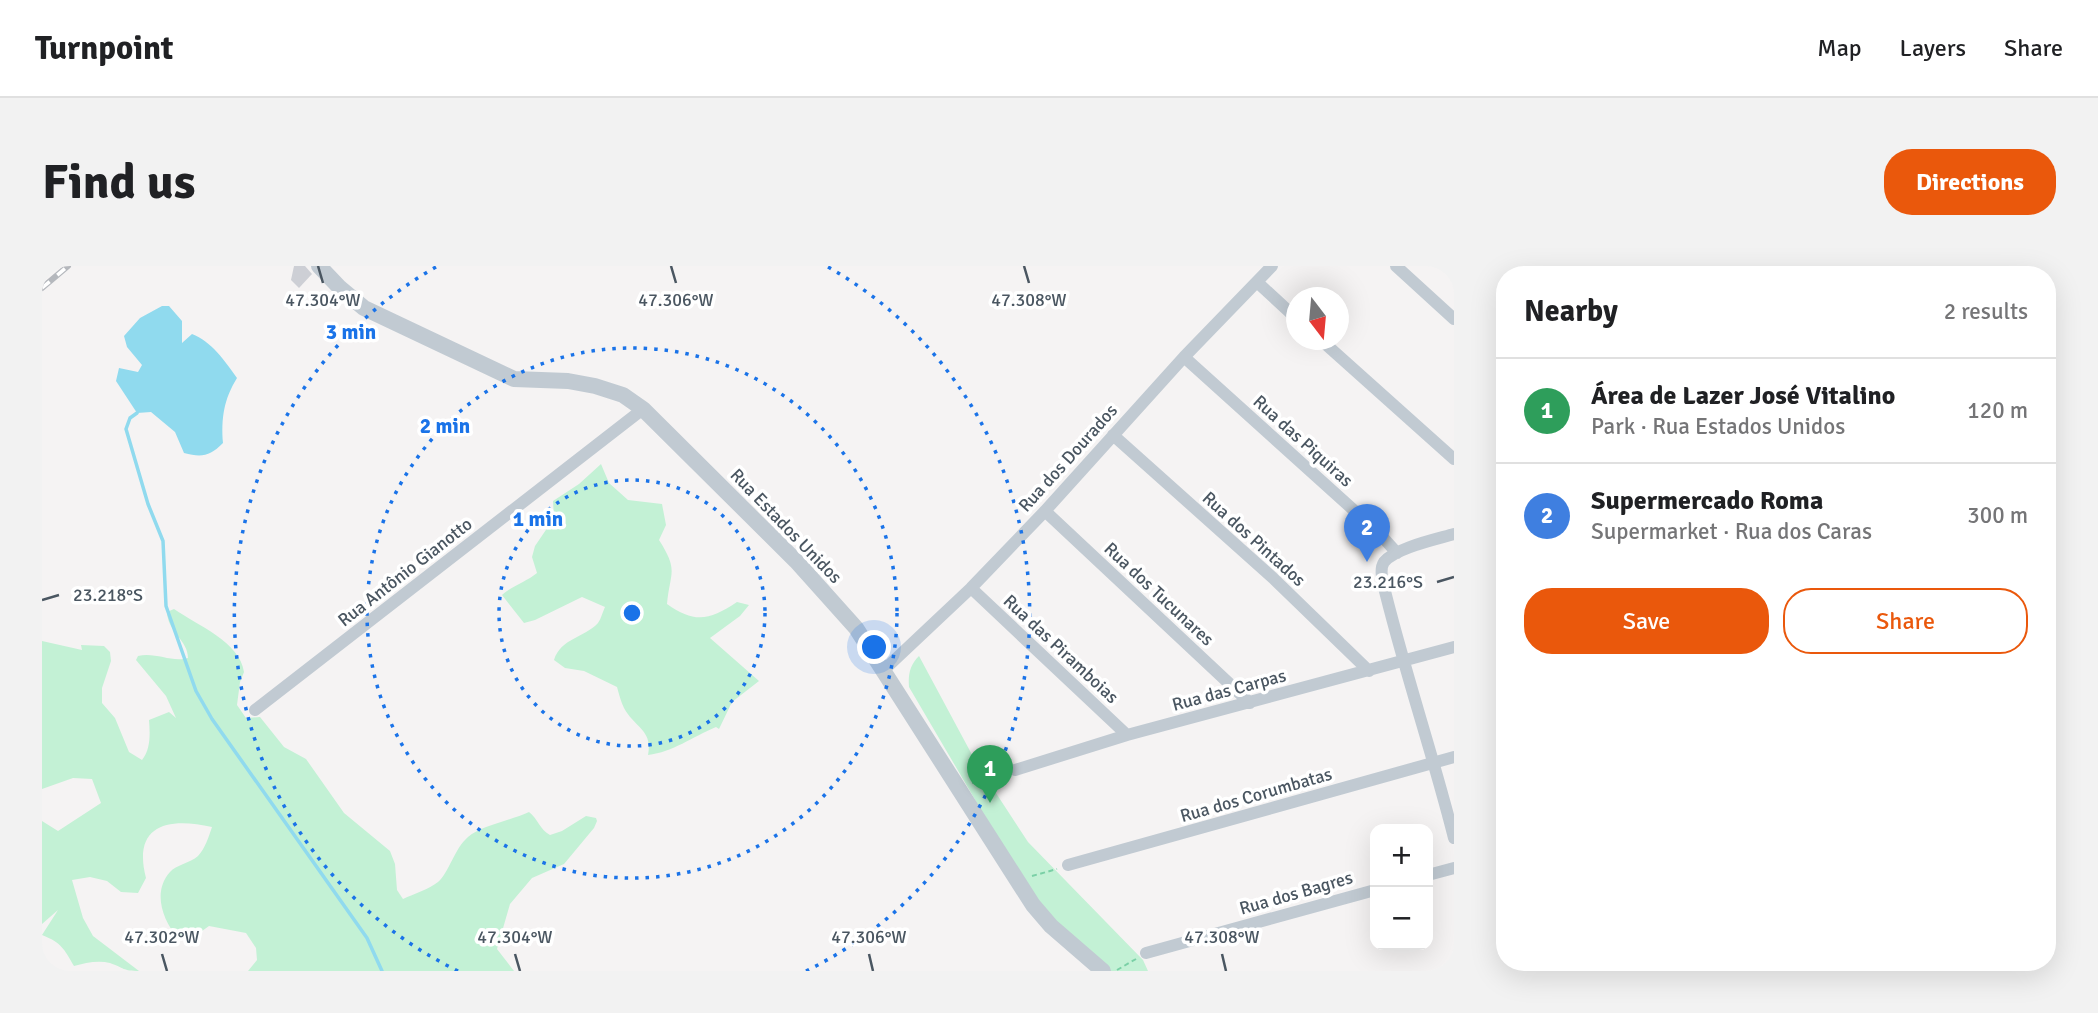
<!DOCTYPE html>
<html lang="en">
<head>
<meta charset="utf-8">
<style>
	:root { --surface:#fff; --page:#f2f2f2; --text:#202124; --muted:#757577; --line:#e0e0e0; --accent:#ea580c }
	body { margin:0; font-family:Signika,sans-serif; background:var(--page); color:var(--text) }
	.controls { position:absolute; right:21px; bottom:21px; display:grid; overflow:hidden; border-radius:14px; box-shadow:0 7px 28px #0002 }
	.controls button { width:63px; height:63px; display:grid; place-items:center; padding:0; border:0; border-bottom:2px solid var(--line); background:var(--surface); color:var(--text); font:35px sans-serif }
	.compass { position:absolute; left:1244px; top:21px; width:63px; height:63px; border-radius:50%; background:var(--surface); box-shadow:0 7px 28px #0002; rotate:164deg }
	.you { position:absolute; left:833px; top:382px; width:24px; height:24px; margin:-18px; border:5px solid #fff; border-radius:50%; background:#1a73e8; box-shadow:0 0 0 10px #1a73e833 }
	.badge { display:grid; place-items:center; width:46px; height:46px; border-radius:50%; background:var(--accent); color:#fff; font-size:23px; font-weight:700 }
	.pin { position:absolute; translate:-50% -58px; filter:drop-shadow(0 2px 4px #0008) }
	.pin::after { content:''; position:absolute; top:37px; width:24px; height:21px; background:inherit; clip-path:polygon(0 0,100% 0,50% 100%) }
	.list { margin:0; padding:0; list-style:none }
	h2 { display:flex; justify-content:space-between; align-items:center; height:91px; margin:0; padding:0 28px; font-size:30px }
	h2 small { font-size:23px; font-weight:400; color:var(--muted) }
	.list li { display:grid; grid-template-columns:46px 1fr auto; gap:21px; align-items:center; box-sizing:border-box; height:105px; padding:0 28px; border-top:2px solid var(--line) }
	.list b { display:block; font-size:26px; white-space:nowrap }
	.list p { margin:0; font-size:23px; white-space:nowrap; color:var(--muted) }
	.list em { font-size:23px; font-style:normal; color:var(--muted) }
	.actions { display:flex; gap:14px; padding:21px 28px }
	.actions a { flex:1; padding:16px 0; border:2px solid var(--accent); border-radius:28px; text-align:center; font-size:24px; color:var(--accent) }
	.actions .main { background:var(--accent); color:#fff }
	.map { position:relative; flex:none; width:1412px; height:705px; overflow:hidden; border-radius:28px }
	header { display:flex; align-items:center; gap:42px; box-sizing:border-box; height:98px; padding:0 35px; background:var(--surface); border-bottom:2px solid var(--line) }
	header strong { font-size:33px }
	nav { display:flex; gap:38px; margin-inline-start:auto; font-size:24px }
	.intro { display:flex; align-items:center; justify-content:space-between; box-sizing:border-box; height:168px; padding:0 42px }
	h1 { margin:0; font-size:49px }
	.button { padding:18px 32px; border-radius:28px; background:var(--accent); color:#fff; font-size:24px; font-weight:700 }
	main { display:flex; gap:42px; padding:0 42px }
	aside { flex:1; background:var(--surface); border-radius:28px; box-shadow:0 7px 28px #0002 }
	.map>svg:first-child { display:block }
	.green { fill:#c3f1d5 }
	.water { fill:#90daee }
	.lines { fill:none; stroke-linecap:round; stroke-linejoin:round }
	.stream { stroke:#90daee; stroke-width:3.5 }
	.building { fill:#cdcfd5 }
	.path { stroke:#7ad0a6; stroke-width:2; stroke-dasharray:5 3.5; stroke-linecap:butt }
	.minor { stroke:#c1cad2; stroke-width:12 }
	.tertiary { stroke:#c1cad2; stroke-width:16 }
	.rail-casing { stroke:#b5b8bd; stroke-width:6 }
	.rail { stroke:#fff; stroke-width:3.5; stroke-dasharray:10; stroke-linecap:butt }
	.ticks { fill:none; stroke:#4a5661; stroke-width:2.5 }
	.ring { fill:none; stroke:#1a73e8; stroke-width:3.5; stroke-dasharray:3.5 7 }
	.labels { text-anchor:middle; stroke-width:7; stroke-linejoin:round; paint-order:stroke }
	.street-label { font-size:18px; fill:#4a5661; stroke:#fff }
	.ticks-label { font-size:18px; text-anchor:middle; fill:#4a5661; stroke:#fff; stroke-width:7; stroke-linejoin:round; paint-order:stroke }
	.centre { fill:#1a73e8; stroke:#fff; stroke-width:3.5 }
	.ring-label { font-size:21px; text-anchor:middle; font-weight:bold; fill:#1a73e8; stroke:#fff; stroke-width:7; stroke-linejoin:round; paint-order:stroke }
</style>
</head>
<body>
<header>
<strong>Turnpoint</strong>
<nav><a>Map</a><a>Layers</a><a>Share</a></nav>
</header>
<div class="intro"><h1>Find us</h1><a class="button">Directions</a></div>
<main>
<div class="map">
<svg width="1412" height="705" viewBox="0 0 1412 705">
	<rect width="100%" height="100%" fill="#f5f3f3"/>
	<path class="green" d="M559,198L567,217L586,234L620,238L624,259L617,274C637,305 628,306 625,338C653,358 668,354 695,336L707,339L698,350L668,372L717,415L690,436L677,463L674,461C650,471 631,486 606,489C611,464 593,462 582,442C579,436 577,428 575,421L542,405L523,402L512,394C519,372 542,372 556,357C559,353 561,345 563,341L540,331L493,354L482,357L460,329C468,321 484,316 495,307L490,291L493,280L512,252L511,235L537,218Z
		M132,343C155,359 198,376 202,406L198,416L195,439L204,452L218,451L242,481L264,493L302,547L348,585L353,598L355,624L361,633C372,628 387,623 396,616C407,607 412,583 426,571C438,560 470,554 487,546C496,553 498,564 508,569L520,565L544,550L554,552L555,555L552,562L522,598L490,612L468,638L455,683L472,705H206L215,694L214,682L204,667L167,660L153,670L135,671C121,654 110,626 128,606C134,599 148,597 156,590C163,583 167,570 170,561C127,551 90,558 104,612L96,627L79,626L65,615L48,611L30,614L41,652L51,670L97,705C81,705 82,702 68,697C56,694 43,697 32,700C22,683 20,677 0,669L16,644L0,658V555L16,565L59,537L50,513L31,512L0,523V375L40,384L39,379L62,380L68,386L69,395L60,422V437L73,452L87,486L100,494C109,483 108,467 107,454L127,446L134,452L124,430L94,394L96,390C114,386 130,397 146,392C146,374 126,367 125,346Z
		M877,390L935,498L986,576L1101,694L1106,705H1065L998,639L979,612L867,421C866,408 868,399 877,390Z"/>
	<path class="water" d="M120,40H127L140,55V77L150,68C169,75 183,95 195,112C182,133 179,152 181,177C168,190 160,192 142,187L133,166L109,146L95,147L74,115L77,102L96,106L100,99L85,81L82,70L98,52Z"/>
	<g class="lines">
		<path class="stream" d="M95,147L88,152L84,163L106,238L121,275L124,340L154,425L170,453L325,672L340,705"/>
	</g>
	<path class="building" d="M252,0H263L270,8L257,22L249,14Z"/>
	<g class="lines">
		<path class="path" d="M930,517L962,508
			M990,610L1015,603
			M1075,704L1094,693"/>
		<path class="minor" d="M1354,0L1412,53
			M1215,16L1254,52
			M1279,74L1412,193
			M1142,91L1336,266L1355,287
			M1071,169L1231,312L1327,405
			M1003,245L1208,437
			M1412,268C1395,273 1353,282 1342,296C1338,302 1340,307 1340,313C1361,401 1390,485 1412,572
			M929,322L1085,469
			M843,403L929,322L1003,245L1142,91L1230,0
			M213,444L601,143
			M973,504L1085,469L1412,381
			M1026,599L1412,491
			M1386,609L1412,602
			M1104,687L1333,624"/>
		<path class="tertiary" d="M277,0L298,22L322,42L472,113L526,115L553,120L581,129L601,143L754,295L814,362L991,639L1009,660L1061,705"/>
		<defs>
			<path id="rail" d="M0,22L26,0"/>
		</defs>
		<use href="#rail" class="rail-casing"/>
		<use href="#rail" class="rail"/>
	</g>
	<path class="ticks" d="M276,0L281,17M629,0L634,17M982,0L987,17M1395,316L1412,311M0,334L17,329M120,688L125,705M473,688L478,705M827,688L831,705M1180,688L1184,705"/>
	<g class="ring">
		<circle cx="590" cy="347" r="133"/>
		<circle cx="590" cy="347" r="265"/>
		<path d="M416 705A398 398 0 0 1 394 1M786 1A398 398 0 0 1 764 705"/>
	</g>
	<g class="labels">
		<g class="street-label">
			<text transform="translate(1261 175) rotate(42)" y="6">Rua das Piquiras</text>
			<text transform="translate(1026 192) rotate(-48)" y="6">Rua dos Dourados</text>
			<text transform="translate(744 260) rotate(46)" y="6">Rua Estados Unidos</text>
			<text transform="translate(1212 273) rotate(42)" y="6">Rua dos Pintados</text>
			<text transform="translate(363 306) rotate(-38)" y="6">Rua Antônio Gianotto</text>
			<text transform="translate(1117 328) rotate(43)" y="6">Rua dos Tucunares</text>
			<text transform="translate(1019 383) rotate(43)" y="6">Rua das Piramboias</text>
			<text transform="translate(1187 424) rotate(-15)" y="6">Rua das Carpas</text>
			<text transform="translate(1214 529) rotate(-16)" y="6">Rua dos Corumbatas</text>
			<text transform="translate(1254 627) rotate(-16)" y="6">Rua dos Bagres</text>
		</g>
	</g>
	<g class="ticks-label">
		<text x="281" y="40">47.304°W</text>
		<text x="634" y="40">47.306°W</text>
		<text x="987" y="40">47.308°W</text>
		<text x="1346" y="322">23.216°S</text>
		<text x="66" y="335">23.218°S</text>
		<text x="473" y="677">47.304°W</text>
		<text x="827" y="677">47.306°W</text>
		<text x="1180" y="677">47.308°W</text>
		<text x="120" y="677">47.302°W</text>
	</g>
	<circle cx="590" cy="347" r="10" class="centre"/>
	<g class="ring-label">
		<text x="309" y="73">3 min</text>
		<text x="403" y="167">2 min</text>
		<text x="496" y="260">1 min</text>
	</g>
</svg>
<div class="controls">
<button>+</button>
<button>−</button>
</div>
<svg class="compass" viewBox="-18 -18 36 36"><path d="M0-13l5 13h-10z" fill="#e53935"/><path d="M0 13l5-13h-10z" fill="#757577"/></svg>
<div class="you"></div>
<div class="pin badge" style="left:948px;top:537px;background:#2e9e5b">1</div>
<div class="pin badge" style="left:1325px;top:296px;background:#3f7fe0">2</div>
</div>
<aside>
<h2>Nearby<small>2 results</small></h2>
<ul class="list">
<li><span class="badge" style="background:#2e9e5b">1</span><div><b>Área de Lazer José Vitalino</b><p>Park · Rua Estados Unidos</p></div><em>120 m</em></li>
<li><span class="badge" style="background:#3f7fe0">2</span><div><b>Supermercado Roma</b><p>Supermarket · Rua dos Caras</p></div><em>300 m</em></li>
</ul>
<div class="actions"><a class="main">Save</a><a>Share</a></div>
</aside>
</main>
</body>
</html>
